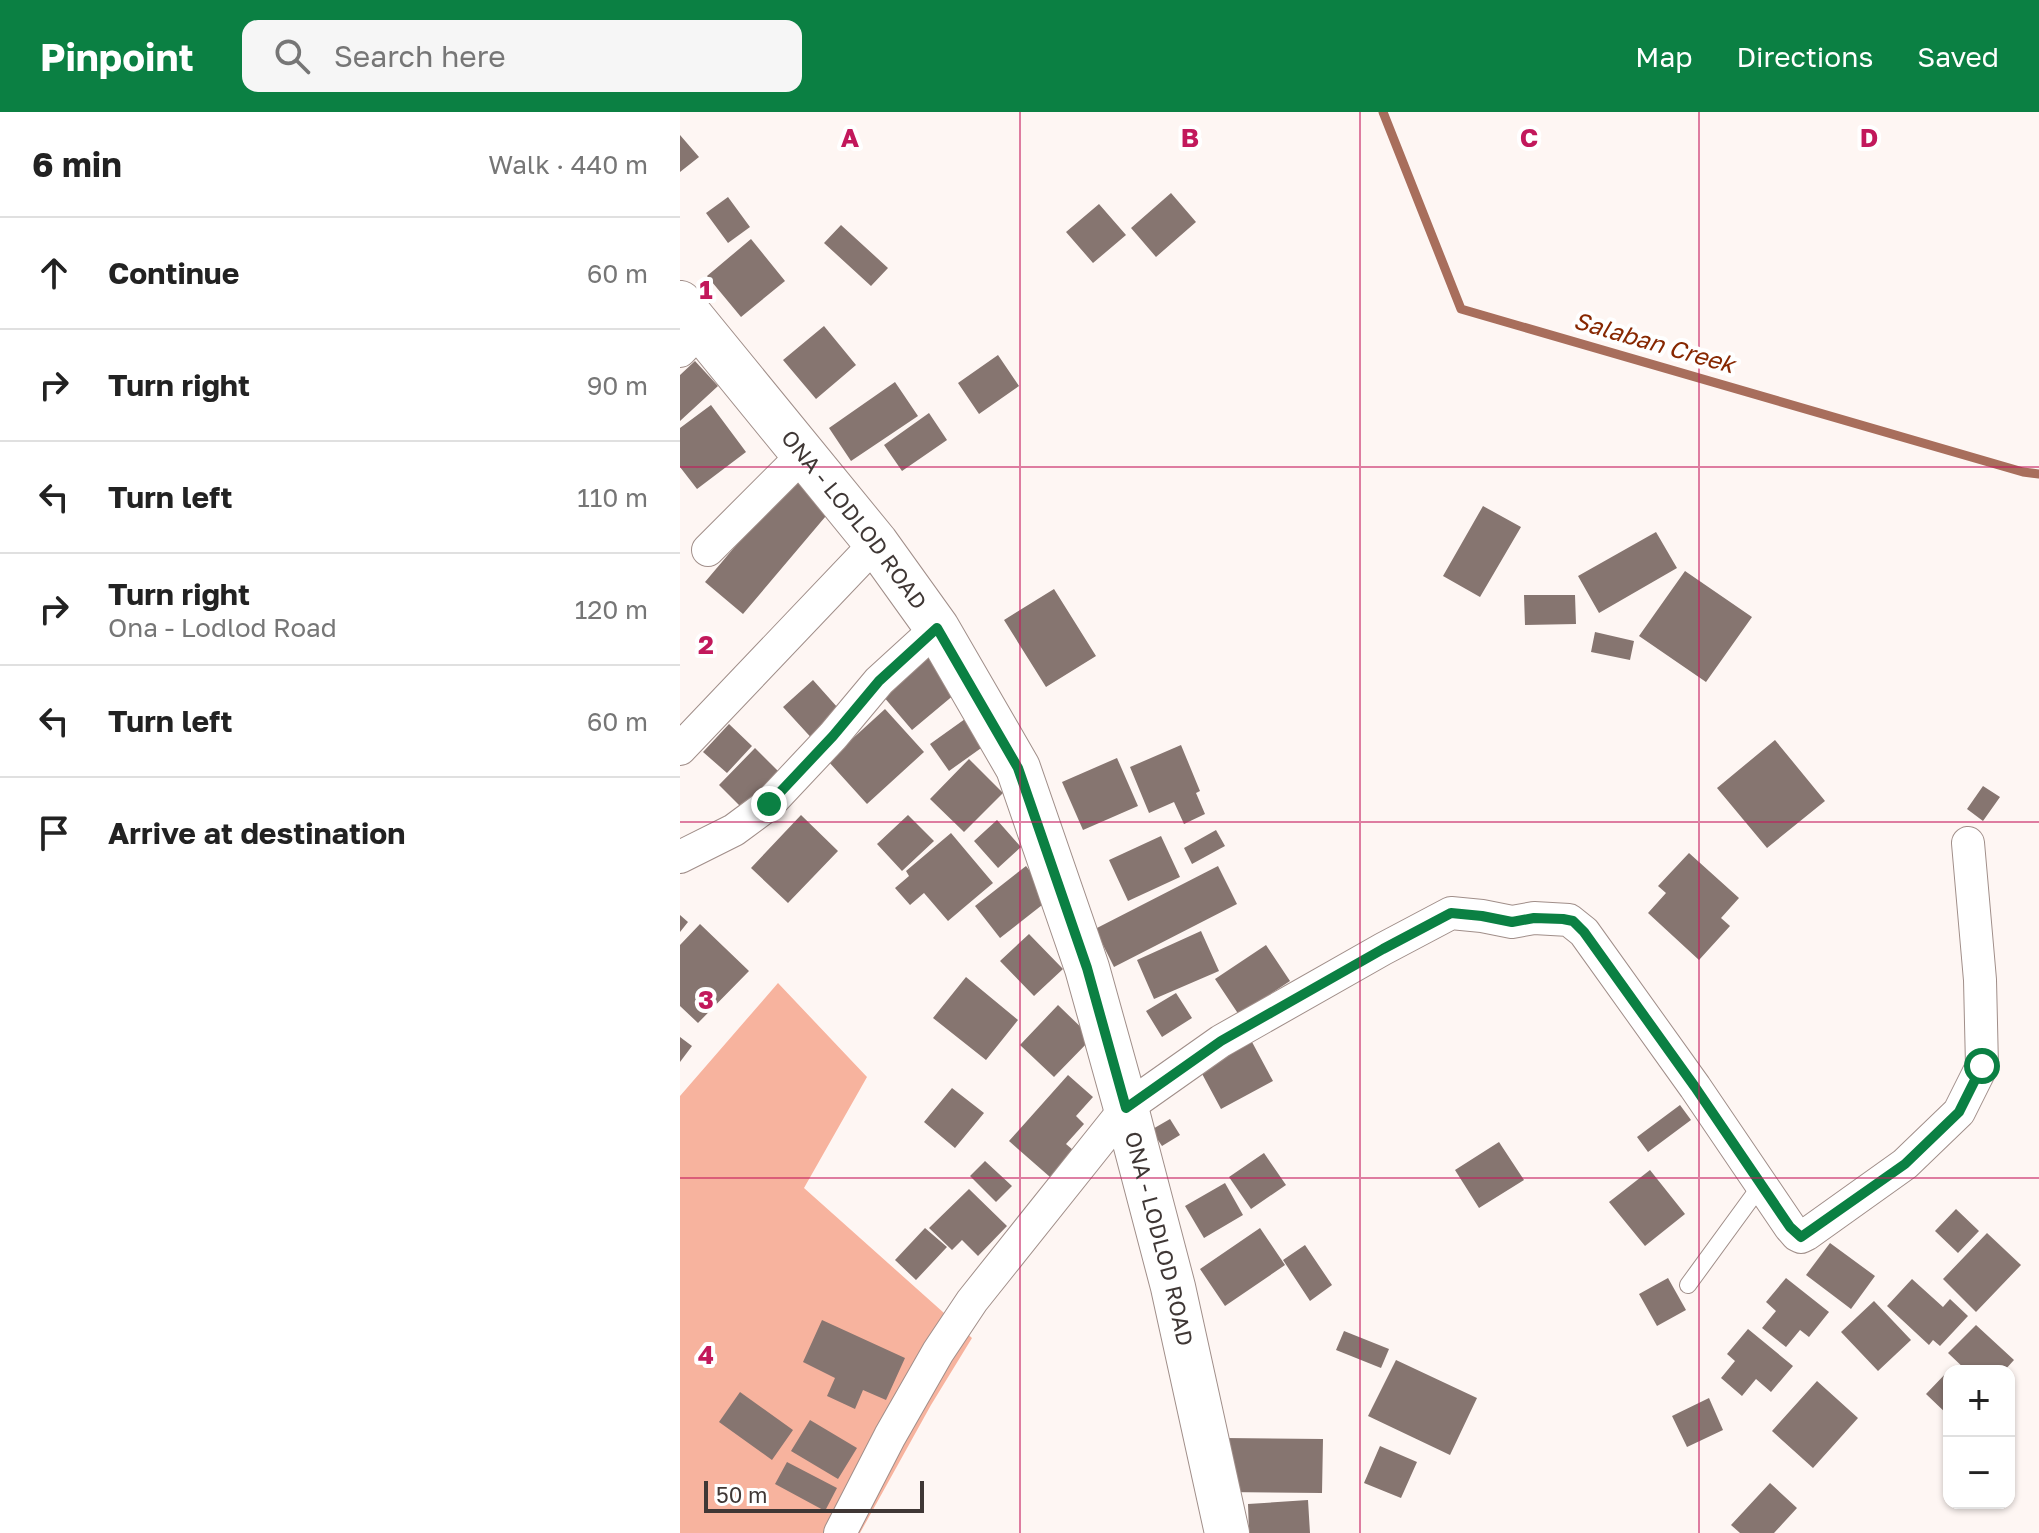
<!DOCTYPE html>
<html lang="en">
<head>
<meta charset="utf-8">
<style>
	:root { --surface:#fff; --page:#f6f6f6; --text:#222; --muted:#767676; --line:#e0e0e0; --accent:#0b8043 }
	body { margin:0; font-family:"Golos Text",sans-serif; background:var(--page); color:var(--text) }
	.controls { position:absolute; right:24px; bottom:24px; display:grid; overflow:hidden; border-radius:16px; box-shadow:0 2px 6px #0004 }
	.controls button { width:72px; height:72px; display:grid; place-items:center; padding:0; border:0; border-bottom:2px solid var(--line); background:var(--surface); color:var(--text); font:40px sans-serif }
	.scale { position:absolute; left:24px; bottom:20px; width:220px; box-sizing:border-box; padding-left:8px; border:4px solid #3f3735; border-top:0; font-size:22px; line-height:28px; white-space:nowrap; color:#3f3735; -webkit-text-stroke:6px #fff; paint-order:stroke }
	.stop { position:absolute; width:24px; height:24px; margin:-18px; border:6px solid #0b8043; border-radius:50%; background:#fff }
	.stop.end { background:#0b8043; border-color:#fff; box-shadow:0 2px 8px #0008 }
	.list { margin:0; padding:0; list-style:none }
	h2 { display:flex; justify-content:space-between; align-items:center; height:104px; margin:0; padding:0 32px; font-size:34px }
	h2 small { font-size:26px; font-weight:400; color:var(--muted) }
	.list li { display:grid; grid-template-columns:52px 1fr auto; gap:24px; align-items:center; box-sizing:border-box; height:112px; padding:0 32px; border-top:2px solid var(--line) }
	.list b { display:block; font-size:30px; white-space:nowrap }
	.list p { margin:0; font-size:26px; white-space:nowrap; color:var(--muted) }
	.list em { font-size:26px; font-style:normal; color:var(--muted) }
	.icon { flex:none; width:44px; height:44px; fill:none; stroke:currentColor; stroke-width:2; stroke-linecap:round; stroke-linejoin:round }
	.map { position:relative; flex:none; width:1359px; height:1421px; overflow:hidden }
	header { display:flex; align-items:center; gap:48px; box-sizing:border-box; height:112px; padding:0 40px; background:var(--accent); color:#fff }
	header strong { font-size:38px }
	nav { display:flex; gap:44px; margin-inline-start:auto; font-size:28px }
	.search { width:560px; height:72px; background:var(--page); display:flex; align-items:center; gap:20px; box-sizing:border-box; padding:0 28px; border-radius:16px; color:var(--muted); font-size:30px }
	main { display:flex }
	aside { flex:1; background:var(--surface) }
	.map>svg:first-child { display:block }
	.forest { fill:#f7b39e }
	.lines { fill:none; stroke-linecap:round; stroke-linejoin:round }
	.stream { stroke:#a86e5c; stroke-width:9 }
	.building { fill:#867570 }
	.lane-casing { stroke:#a08e89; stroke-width:18 }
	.street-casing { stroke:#a08e89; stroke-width:34 }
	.secondary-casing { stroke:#a08e89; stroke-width:46 }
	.lane { stroke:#fff; stroke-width:16 }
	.street { stroke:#fff; stroke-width:32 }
	.secondary { stroke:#fff; stroke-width:44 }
	.route { stroke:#0b8043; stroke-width:10 }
	.grid { fill:none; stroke:#c2185b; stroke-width:2; stroke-opacity:0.55 }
	.labels { text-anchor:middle; stroke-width:8; stroke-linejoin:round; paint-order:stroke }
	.street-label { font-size:22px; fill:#3f3735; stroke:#fff }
	.water-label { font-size:24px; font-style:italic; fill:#872701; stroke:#fff }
	.grid-label { font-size:26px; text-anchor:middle; font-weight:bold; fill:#c2185b; stroke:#fff; stroke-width:8; stroke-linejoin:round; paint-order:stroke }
</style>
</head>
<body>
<header>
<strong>Pinpoint</strong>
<div class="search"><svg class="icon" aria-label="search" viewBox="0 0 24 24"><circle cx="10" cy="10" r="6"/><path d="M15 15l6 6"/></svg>Search here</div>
<nav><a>Map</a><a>Directions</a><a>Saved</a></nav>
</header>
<main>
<aside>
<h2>6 min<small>Walk · 440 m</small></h2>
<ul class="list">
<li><svg class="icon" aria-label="ahead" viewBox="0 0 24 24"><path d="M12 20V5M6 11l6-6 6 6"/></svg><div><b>Continue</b></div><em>60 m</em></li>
<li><svg class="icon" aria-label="right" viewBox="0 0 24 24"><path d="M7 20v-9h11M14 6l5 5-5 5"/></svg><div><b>Turn right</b></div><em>90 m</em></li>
<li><svg class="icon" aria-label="left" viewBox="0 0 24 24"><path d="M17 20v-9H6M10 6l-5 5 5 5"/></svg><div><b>Turn left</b></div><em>110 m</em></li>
<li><svg class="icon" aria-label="right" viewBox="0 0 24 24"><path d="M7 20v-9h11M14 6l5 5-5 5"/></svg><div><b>Turn right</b><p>Ona - Lodlod Road</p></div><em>120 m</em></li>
<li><svg class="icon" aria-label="left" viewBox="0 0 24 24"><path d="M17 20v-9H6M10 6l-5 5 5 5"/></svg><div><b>Turn left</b></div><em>60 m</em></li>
<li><svg class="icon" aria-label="arrive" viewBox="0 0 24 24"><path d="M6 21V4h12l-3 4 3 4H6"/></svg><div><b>Arrive at destination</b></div></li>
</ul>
</aside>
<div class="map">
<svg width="1359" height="1421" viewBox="0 0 1359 1421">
	<rect width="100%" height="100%" fill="#fef6f3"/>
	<path class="forest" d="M98,871L187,965L124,1076L292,1226L251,1293L180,1421H0V984Z"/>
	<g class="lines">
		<path class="stream" d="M703,0L781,197L1343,360L1359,362"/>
	</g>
	<path class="building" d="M0,23L19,45L0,60Z
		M491,81L516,110L476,145L451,116Z
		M48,85L70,115L48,131L26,101Z
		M419,92L446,123L413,151L386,120Z
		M161,113L208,156L191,174L144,131Z
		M71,127L105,169L61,205L27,164Z
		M144,214L176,253L136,287L103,248Z
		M318,243L339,274L299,302L278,271Z
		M15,249L38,274L0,309V263Z
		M215,270L238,304L171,349L149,316Z
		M31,293L66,340L17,377L0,355V316Z
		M249,301L267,328L222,359L204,333Z
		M113,366L151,398L63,502L25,470Z
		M803,394L841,415L800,485L763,464Z
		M976,420L997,456L919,501L898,464Z
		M1005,459L1072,505L1026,570L959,524Z
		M374,477L416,544L366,575L324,508Z
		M844,483H895L896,512L845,513Z
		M915,520L954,529L950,548L911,540Z
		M252,543L281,577L232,618L203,584Z
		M133,568L166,605L137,632L103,595Z
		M205,597L244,640L187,692L148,649Z
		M285,607L304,634L269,659L250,632Z
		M49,612L72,634L47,661L23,640Z
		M1095,628L1145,689L1087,736L1037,676Z
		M501,633L520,679L516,681L525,702L504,712L494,690L469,701L450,655Z
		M75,636L107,668L71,705L39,673Z
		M437,646L458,694L403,718L382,670Z
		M289,647L323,681L284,720L250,687Z
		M1303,674L1320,685L1303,709L1287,697Z
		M121,703L158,739L108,791L71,756Z
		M228,703L254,729L222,759L197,732Z
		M317,708L341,735L318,756L294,729Z
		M536,718L545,734L512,752L504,736Z
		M271,721L313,771L268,809L244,781L230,793L215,776L229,764L226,759Z
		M481,724L500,765L448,789L429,748Z
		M1009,741L1059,786L1041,806L1050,814L1019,848L968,801L986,781L978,774Z
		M346,754L371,786L320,826L295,794Z
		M538,754L557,792L434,855L415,817Z
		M0,803L8,810L0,820Z
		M20,812L69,859L18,911L0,894V833Z
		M521,819L539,859L474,887L457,848Z
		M349,822L383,857L354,884L320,849Z
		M586,833L610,869L559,903L535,867Z
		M286,865L338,908L306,948L253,906Z
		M496,881L512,906L482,925L466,899Z
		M378,893L412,926L374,965L340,933Z
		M0,925L12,934L0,950Z
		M572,930L593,969L541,997L520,958Z
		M388,963L413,985L396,1004L404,1012L386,1032L393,1038L370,1065L329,1029Z
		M272,976L304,1001L275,1036L244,1010Z
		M1000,993L1011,1008L968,1040L957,1025Z
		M490,1007L500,1023L482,1034L471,1018Z
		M819,1030L844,1068L799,1096L775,1058Z
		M584,1041L606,1073L571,1097L549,1065Z
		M305,1049L332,1074L316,1090L290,1064Z
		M970,1058L1005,1102L965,1134L929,1090Z
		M545,1071L563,1103L524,1126L505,1094Z
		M289,1077L327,1114L298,1144L282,1128L272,1138L249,1116Z
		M1276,1097L1299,1119L1278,1141L1255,1119Z
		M245,1116L267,1135L236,1168L215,1148Z
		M580,1116L605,1153L545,1194L520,1157Z
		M1307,1121L1341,1153L1296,1200L1263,1167Z
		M1150,1131L1195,1164L1171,1197L1126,1163Z
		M625,1133L652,1173L630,1189L603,1148Z
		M988,1166L1006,1198L977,1214L959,1182Z
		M1106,1166L1149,1200L1129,1225L1120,1218L1106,1235L1082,1216L1096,1199L1086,1190Z
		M1232,1167L1263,1195L1270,1187L1288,1204L1260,1234L1253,1228L1249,1233L1207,1194Z
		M1194,1189L1231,1228L1198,1259L1161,1220Z
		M142,1208L225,1246L206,1288L183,1278L175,1297L147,1284L155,1266L123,1250Z
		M1296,1213L1334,1248L1324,1259H1287L1268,1241Z
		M1068,1217L1113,1254L1091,1280L1076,1267L1062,1284L1041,1266L1055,1249L1047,1242Z
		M664,1219L709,1237L701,1256L656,1238Z
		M716,1248L797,1286L770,1343L688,1304Z
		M1269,1258V1304L1246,1282Z
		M1137,1269L1178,1306L1133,1356L1092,1319Z
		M60,1280L113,1318L92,1348L39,1310Z
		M1029,1286L1043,1318L1007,1335L992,1304Z
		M130,1308L177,1336L158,1367L111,1339Z
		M544,1326L643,1327L642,1381L543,1380Z
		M700,1334L737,1350L721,1386L684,1371Z
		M107,1350L157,1376L145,1399L95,1372Z
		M1090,1371L1117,1396L1094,1421H1060L1051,1413Z
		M628,1388L630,1421H569L568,1392Z"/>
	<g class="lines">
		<defs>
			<path id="lane" d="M1008,1173L1081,1073"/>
			<path id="street" d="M0,239L22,216
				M28,438L124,342
				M0,637L196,431
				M0,745L54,718L89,692L153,624L199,569L257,516
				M160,1421L210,1324L258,1240L292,1189L446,996L541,929L703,837L771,801L802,804L832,810L854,806L889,808L904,820L1015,975L1110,1115L1117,1123L1121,1125L1127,1122L1225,1052L1279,1000L1302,954L1300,868L1288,731"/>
			<g id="secondary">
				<path id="s1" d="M0,191L196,431L257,516L338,656L407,856L446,996L493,1175L547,1421"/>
			</g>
		</defs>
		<use href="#lane" class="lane-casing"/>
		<use href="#street" class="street-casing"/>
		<use href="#secondary" class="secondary-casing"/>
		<use href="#lane" class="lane"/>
		<use href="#street" class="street"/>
		<use href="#secondary" class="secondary"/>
	</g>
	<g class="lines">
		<path class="route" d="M89,692L153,624L199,569L257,516L338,656L407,856L446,996L541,929L703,837L771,801L802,804L832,810L854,806L883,807L893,809L904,820L1015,975L1110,1115L1121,1125L1225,1052L1279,1000L1302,954"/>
	</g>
	<path class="grid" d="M340,0V1421M680,0V1421M1019,0V1421M0,355H1359M0,710H1359M0,1066H1359"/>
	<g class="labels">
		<g class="street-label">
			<text dy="8" stroke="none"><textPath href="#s1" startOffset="278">ONA - LODLOD ROAD</textPath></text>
			<text dy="8" stroke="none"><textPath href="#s1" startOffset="1068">ONA - LODLOD ROAD</textPath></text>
		</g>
		<g class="water-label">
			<text transform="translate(974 231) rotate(16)" y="8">Salaban Creek</text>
		</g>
	</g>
	<g class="grid-label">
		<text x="170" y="35">A</text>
		<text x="510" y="35">B</text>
		<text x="849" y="35">C</text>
		<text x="1189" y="35">D</text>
		<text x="26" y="187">1</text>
		<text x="26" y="542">2</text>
		<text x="26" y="897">3</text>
		<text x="26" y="1252">4</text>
	</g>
</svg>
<div class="controls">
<button>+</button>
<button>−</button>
</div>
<div class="scale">50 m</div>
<div class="stop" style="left:1302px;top:954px"></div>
<div class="stop end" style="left:89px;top:692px"></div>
</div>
</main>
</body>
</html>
